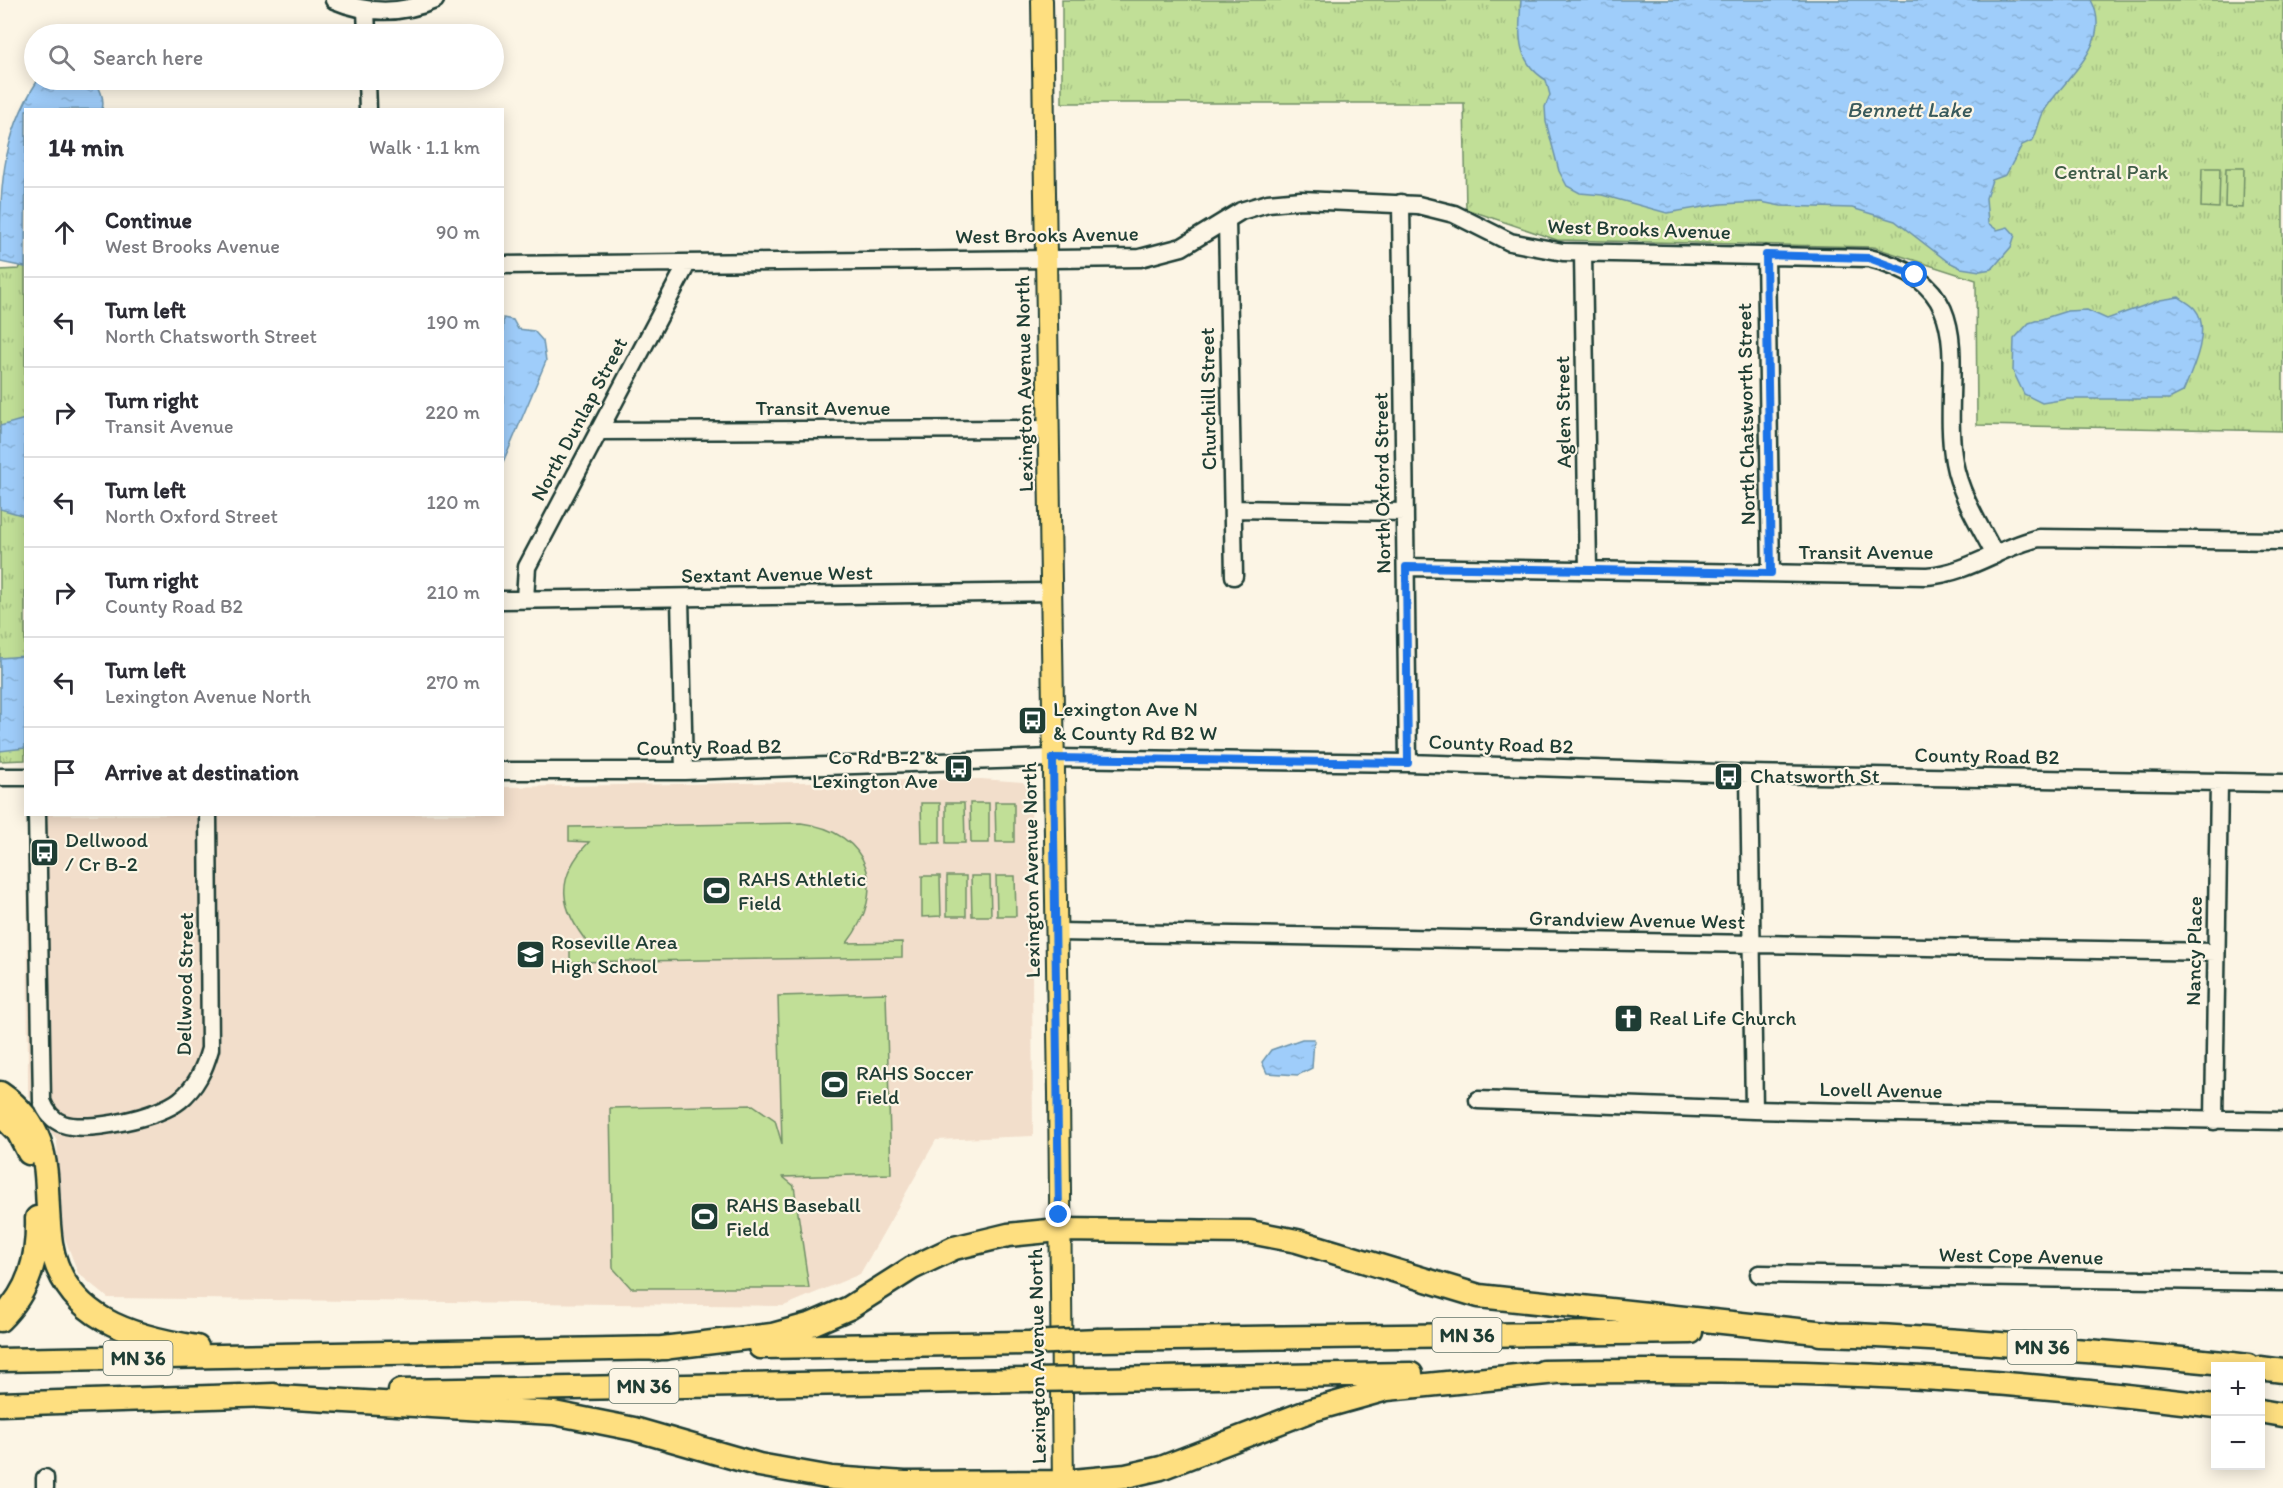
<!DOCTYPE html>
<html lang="en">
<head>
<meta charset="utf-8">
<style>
	:root { --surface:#fff; --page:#f2f2f3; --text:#2b2b33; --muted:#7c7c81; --line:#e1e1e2 }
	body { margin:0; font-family:Itim,sans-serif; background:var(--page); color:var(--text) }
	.controls { position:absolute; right:18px; bottom:18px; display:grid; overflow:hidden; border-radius:0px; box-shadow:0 3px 15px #0003 }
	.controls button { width:54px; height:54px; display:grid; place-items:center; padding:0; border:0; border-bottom:2px solid var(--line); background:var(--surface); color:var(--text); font:30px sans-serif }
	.stop { position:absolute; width:18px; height:18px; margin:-14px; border:4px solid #1a73e8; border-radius:50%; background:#fff }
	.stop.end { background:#1a73e8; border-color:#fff; box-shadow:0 2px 6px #0008 }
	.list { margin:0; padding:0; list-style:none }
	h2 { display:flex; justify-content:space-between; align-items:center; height:78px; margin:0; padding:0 24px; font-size:26px }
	h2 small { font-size:20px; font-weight:400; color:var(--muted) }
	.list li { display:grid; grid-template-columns:39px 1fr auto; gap:18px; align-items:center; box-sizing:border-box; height:90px; padding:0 24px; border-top:2px solid var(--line) }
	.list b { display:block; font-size:22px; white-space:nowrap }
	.list p { margin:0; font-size:20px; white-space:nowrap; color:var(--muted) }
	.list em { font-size:20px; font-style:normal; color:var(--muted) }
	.icon { flex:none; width:33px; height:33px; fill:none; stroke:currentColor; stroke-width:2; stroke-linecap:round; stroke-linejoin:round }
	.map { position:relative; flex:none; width:2283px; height:1488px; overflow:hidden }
	.search { position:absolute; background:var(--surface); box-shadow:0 3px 15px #0003; left:24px; top:24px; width:480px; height:66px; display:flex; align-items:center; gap:15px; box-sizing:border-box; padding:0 21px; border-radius:33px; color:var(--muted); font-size:22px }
	.panel { position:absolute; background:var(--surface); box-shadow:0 3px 15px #0003; left:24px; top:108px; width:480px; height:708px; border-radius:0px }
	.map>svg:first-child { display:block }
	.built { fill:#f2decb }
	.grass { fill:url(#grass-tufts); stroke:#708e66; stroke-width:1.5 }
	.garden { fill:#c1df97; stroke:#708e66; stroke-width:1.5 }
	.water { fill:url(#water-ripples); stroke:#6c93ab; stroke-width:1.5 }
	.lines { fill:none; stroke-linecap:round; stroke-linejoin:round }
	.minor-casing { stroke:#1f3d34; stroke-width:21 }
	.major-casing { stroke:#1f3d34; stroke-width:24 }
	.highway-casing { stroke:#1f3d34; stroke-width:27 }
	.minor { stroke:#fcf5e5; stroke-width:16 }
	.major { stroke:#fedf80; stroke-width:20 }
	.highway { stroke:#fedf80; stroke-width:22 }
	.highway-bridge-casing { stroke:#1f3d34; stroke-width:27; stroke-linecap:butt }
	.highway-bridge { stroke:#fedf80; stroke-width:22 }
	.route { stroke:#1a73e8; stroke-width:8 }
	.labels { text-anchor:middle; stroke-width:4.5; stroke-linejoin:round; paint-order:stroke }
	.shield { fill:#fcf5e5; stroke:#617469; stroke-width:1.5 }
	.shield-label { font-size:20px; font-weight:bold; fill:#1f3d34 }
	.park-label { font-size:21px; fill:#3f5d48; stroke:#fcf5e5 }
	.street-label { font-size:21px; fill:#1f3d34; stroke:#fcf5e5 }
	.poi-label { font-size:21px; fill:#1f3d34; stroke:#fcf5e5; text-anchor:start }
	.water-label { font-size:22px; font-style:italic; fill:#395a5c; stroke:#fcf5e5 }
</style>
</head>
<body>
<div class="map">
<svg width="2283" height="1488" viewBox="0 0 2283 1488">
	<defs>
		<pattern id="grass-tufts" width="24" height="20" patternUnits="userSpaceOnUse" patternTransform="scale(1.5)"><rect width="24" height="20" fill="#c1df97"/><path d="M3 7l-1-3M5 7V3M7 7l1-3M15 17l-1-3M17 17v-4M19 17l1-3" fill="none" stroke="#a5c083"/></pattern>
		<pattern id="water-ripples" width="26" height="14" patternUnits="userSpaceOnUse" patternTransform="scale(1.5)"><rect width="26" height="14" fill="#9fcdfa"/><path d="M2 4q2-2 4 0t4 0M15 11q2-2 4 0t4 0" fill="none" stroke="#88b1d7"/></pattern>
	</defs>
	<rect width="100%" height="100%" fill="#fcf5e5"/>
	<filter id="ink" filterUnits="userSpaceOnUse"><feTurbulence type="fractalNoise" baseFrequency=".0167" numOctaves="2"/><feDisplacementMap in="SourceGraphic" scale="12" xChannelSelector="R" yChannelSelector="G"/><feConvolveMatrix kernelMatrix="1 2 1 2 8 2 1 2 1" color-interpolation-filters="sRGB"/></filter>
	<g filter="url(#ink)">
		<path class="built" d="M981,779L1023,782L1031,794L1033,1136L936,1140L860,1274L784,1306L108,1298L78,1273L61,1228L57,1141L28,1094L27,815L502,814L503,787Z"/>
		<path class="grass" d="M1062,0H2283V431L1977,425L1976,280L1873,247L1557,240L1466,209L1464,103H1062Z
			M25,258V760L0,761V270L19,269Z"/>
		<path class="garden" d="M2202,168H2220L2219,208L2201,207Z
			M2226,168H2244L2243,208L2225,207Z
			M995,802H1014V842H996Z
			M921,803H940V843H922Z
			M946,803H964L965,843H946Z
			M970,803H989V843H971Z
			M801,823C871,832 888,890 847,943L902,942V957L570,962V947L590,946C559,908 554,879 589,842L569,841V827Z
			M922,876H940L941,916L922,917Z
			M947,876H966V916H947Z
			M971,876H990L991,916H972Z
			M996,876H1015L1016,916H997Z
			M886,993L891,1174L783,1177L794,1186L809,1288H631L613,1268L610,1108L753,1105L775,1120L782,1144L778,996Z"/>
		<path class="water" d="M1521,0H2091C2115,45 2062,79 2043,113C2039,121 2037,132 2033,140L2022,145L2006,175L1992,180L1986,198L1988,223L1997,230L2008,227L2015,235L2011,247L1992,269L1980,271L1961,268L1947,261L1895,221L1852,208L1781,206L1761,202L1721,204L1667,213L1602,195L1580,193L1567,186L1559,171L1546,122L1545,107L1550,95L1546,80C1515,61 1519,34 1521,0Z
			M38,80H92C100,85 105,100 102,109L26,110L25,267L0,262C0,192 0,138 38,80Z
			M2179,297C2184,301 2191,304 2195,309C2212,329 2192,371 2183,392L2169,399H2067L2042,403L2024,394L2013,371L2014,339L2029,323L2067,311L2087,310L2107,319L2160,300Z
			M503,318L513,320L518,329L534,331L543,341L546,361L503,463Z
			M25,419V418V516L0,509V426Z
			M25,656V748L0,751V658Z
			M1302,1039H1314L1312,1068L1298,1075L1267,1073L1262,1062L1271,1050Z"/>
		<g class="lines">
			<defs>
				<path id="minor" d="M334,0C367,14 402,14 435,0
					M366,10L367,34
					M367,80L368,110
					M1401,203L1408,763
					M1227,220L1234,576
					M1583,253L1588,570
					M1766,255L1771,573
					M502,265L1140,258L1182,247L1241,211L1268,203L1301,200L1418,205L1454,214L1510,242L1563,252L1869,258C1987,286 1939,375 1954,462C1960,495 1980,526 1995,555
					M598,431L1049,429
					M1234,509L1405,512
					M1406,567L1927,576C1969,573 2000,547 2039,538L2283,541
					M680,598L684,771
					M525,599L527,567L687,264
					M502,600L1052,592
					M502,771H684L1053,758L1408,763L1749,774L2283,783
					M1749,774L1754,1110
					M0,777H26
					M37,814L42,1101C46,1112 52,1120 63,1124C88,1133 159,1117 180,1100C196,1087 204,1070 210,1049L208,814
					M1057,932L2216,952
					M1478,1100L1754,1110L2283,1121
					M2214,1121L2219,782
					M1759,1274L2283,1282
					M45,1488V1478"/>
				<path id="major" d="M1042,0L1059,1093L1063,1488"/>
				<path id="highway" d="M0,1093C59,1133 42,1183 51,1243C63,1318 132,1337 197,1347
					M0,1114L18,1132L29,1153
					M0,1320C30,1290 38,1259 37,1218
					M1820,1334C1884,1335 1948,1340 2012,1345C2091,1352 2169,1356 2248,1366
					M1099,1340L1691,1332
					M760,1347L1029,1343
					M654,1349L772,1335L812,1324L849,1308L912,1268L954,1248L1008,1235L1059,1230L1250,1232L1297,1241L1479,1296L1835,1334
					M0,1360L667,1348
					M2260,1368L2283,1371
					M1543,1372C1663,1370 1783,1371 1903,1377C2007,1382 2112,1394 2216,1406
					M1099,1379L1411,1374
					M400,1391L1029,1380
					M260,1396L554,1413L634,1429L759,1465L832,1478L905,1483L1062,1482L1126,1476L1161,1468L1312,1410L1387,1389L1557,1372
					M0,1404L274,1395
					M2260,1411L2283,1415"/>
			</defs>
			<use href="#minor" class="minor-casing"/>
			<use href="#major" class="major-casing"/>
			<use href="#highway" class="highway-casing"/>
			<use href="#minor" class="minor"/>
			<use href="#major" class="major"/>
			<use href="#highway" class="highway"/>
			<defs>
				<path id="highway-bridge" d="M1029,1343L1099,1340
					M1029,1380L1099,1379"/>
			</defs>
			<use href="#highway-bridge" class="highway-bridge-casing"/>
			<use href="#highway-bridge" class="highway-bridge"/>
		</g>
	</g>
	<g class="lines" filter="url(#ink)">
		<path class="route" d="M1059,1215L1053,758L1408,763L1406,567L1771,573L1766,255L1869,258L1915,275"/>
	</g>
	<defs>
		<symbol id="bus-square" viewBox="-11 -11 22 22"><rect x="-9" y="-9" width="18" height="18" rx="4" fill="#1f3d34" stroke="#fcf5e5"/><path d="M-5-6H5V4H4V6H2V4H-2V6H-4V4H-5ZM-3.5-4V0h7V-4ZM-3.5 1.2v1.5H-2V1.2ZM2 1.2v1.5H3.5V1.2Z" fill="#fff"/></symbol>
		<symbol id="stadium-square" viewBox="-11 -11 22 22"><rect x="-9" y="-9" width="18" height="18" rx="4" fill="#1f3d34" stroke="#fcf5e5"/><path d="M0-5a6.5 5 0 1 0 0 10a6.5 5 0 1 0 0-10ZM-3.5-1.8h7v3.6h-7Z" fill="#fff"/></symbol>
		<symbol id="school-square" viewBox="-11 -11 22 22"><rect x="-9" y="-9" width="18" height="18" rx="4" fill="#1f3d34" stroke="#fcf5e5"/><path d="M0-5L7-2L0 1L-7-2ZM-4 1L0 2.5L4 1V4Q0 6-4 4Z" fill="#fff"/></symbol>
		<symbol id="church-square" viewBox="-11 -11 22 22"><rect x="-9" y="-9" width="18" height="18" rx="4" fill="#1f3d34" stroke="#fcf5e5"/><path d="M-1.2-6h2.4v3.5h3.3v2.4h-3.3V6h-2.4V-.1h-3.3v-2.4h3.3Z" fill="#fff"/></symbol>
	</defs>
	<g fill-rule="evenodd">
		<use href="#bus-square" x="1016" y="704" width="33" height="33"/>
		<use href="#bus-square" x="942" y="752" width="33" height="33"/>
		<use href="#bus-square" x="1712" y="760" width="33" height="33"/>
		<use href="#bus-square" x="28" y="836" width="33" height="33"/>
		<use href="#stadium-square" x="700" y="874" width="33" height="33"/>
		<use href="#school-square" x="514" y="938" width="33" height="33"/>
		<use href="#church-square" x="1612" y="1002" width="33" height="33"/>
		<use href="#stadium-square" x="818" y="1068" width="33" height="33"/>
		<use href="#stadium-square" x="688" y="1200" width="33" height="33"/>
	</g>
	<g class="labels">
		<g class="shield">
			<rect x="1432.5" y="1318" width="69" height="34" rx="4.5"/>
			<rect x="2007.5" y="1330" width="69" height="34" rx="4.5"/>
			<rect x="103.5" y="1341" width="69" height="34" rx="4.5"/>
			<rect x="609.5" y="1369" width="69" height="34" rx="4.5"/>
		</g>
		<g class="shield-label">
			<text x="1467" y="1342">MN 36</text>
			<text x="2042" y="1354">MN 36</text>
			<text x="138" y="1365">MN 36</text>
			<text x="644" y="1393">MN 36</text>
		</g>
		<g class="park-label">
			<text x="2111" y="179">Central Park</text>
		</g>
		<g class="street-label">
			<text transform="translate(1639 229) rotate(2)" y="7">West Brooks Avenue</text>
			<text transform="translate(1047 235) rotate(-1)" y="7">West Brooks Avenue</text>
			<text transform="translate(1024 384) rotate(-91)" y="7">Lexington Avenue North</text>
			<text transform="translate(1208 399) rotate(-91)" y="7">Churchill Street</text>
			<text x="823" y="415">Transit Avenue</text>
			<text transform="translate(1563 412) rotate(-91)" y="7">Aglen Street</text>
			<text transform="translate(1746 414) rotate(-91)" y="7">North Chatsworth Street</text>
			<text transform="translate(579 419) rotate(-62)" y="7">North Dunlap Street</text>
			<text transform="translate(1382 483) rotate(-91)" y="7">North Oxford Street</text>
			<text x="1866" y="559">Transit Avenue</text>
			<text transform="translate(777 574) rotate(-1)" y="7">Sextant Avenue West</text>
			<text transform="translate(1501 744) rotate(2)" y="7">County Road B2</text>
			<text transform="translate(709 747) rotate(-1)" y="7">County Road B2</text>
			<text transform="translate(1987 756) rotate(1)" y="7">County Road B2</text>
			<text transform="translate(1031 870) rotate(-91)" y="7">Lexington Avenue North</text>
			<text transform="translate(1637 920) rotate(1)" y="7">Grandview Avenue West</text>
			<text transform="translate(2194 951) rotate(-89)" y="7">Nancy Place</text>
			<text transform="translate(185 984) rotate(-89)" y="7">Dellwood Street</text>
			<text transform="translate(1881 1090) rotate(1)" y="7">Lovell Avenue</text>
			<text transform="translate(2021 1256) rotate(1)" y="7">West Cope Avenue</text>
			<text transform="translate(1037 1356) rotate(-91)" y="7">Lexington Avenue North</text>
		</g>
		<g class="poi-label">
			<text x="1053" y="716">Lexington Ave N<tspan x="1053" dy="24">&amp; County Rd B2 W</tspan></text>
			<text x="938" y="764" text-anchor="end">Co Rd B-2 &amp;<tspan x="938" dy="24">Lexington Ave</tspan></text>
			<text x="1750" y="783">Chatsworth St</text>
			<text x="65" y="847">Dellwood<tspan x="65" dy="24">/ Cr B-2</tspan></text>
			<text x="738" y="886">RAHS Athletic<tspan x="738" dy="24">Field</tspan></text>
			<text x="551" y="949">Roseville Area<tspan x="551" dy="24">High School</tspan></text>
			<text x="1649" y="1025">Real Life Church</text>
			<text x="856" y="1080">RAHS Soccer<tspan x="856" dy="24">Field</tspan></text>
			<text x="726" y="1212">RAHS Baseball<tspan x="726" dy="24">Field</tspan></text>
		</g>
		<g class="water-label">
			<text x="1909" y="117">Bennett Lake</text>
		</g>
	</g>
</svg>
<div class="controls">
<button>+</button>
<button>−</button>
</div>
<div class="stop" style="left:1915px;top:275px"></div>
<div class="stop end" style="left:1059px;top:1215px"></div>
<div class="search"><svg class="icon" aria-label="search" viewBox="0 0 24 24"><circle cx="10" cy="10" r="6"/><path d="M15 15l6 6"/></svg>Search here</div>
<section class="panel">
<h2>14 min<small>Walk · 1.1 km</small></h2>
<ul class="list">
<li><svg class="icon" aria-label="ahead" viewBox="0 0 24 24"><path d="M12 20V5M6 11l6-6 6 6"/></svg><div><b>Continue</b><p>West Brooks Avenue</p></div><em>90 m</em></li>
<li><svg class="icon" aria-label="left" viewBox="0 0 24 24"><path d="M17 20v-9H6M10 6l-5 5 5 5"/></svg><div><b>Turn left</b><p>North Chatsworth Street</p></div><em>190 m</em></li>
<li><svg class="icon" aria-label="right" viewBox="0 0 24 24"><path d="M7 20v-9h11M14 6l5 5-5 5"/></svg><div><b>Turn right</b><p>Transit Avenue</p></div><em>220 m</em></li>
<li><svg class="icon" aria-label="left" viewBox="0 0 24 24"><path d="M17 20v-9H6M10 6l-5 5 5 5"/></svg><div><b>Turn left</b><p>North Oxford Street</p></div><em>120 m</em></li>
<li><svg class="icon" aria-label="right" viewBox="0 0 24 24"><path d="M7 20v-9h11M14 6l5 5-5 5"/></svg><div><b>Turn right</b><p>County Road B2</p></div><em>210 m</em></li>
<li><svg class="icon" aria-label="left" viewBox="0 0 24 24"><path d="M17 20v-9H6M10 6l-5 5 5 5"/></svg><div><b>Turn left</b><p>Lexington Avenue North</p></div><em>270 m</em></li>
<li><svg class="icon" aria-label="arrive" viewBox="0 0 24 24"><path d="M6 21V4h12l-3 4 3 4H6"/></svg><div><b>Arrive at destination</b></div></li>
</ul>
</section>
</div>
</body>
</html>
